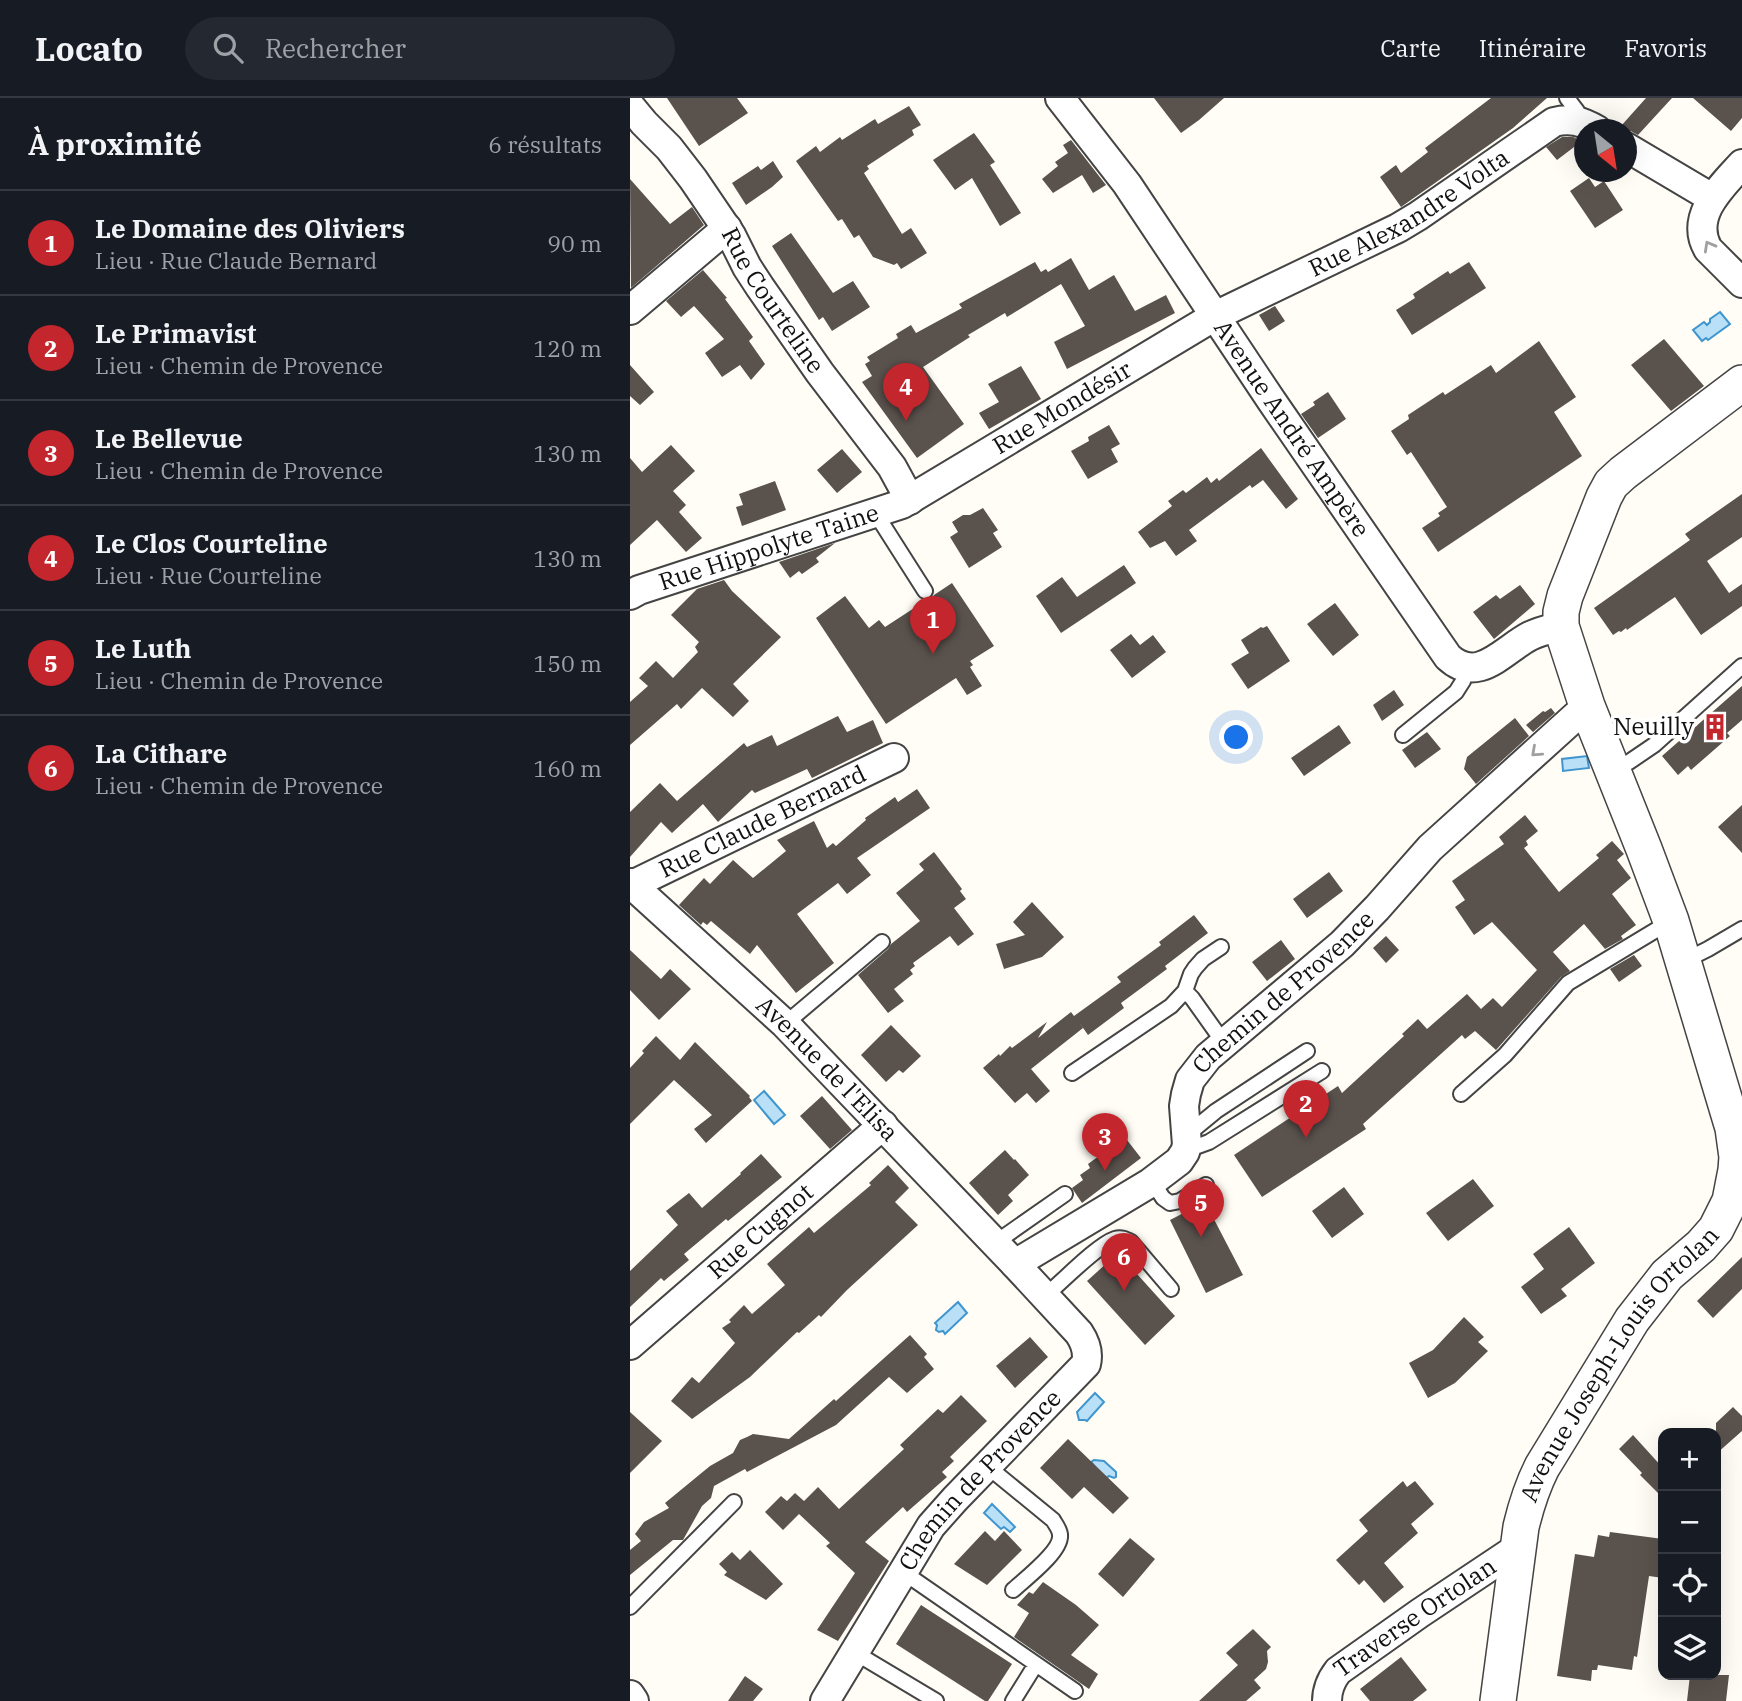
<!DOCTYPE html>
<html lang="fr">
<head>
<meta charset="utf-8">
<style>
	:root { --surface:#171b24; --page:#242831; --text:#f1f3f6; --muted:#9ea1a6; --line:#363941; --accent:#c4262e }
	body { margin:0; font-family:"IBM Plex Serif",serif; background:var(--page); color:var(--text) }
	.controls { position:absolute; right:21px; bottom:21px; display:grid; overflow:hidden; border-radius:14px; box-shadow:0 7px 28px #0002 }
	.controls button { width:63px; height:63px; display:grid; place-items:center; padding:0; border:0; border-bottom:2px solid var(--line); background:var(--surface); color:var(--text); font:35px sans-serif }
	.compass { position:absolute; left:944px; top:21px; width:63px; height:63px; border-radius:50%; background:var(--surface); box-shadow:0 7px 28px #0002; rotate:150deg }
	.you { position:absolute; left:607px; top:640px; width:24px; height:24px; margin:-18px; border:5px solid #fff; border-radius:50%; background:#1a73e8; box-shadow:0 0 0 10px #1a73e833 }
	.badge { display:grid; place-items:center; width:46px; height:46px; border-radius:50%; background:var(--accent); color:#fff; font-size:23px; font-weight:700 }
	.pin { position:absolute; translate:-50% -58px; filter:drop-shadow(0 2px 4px #0008) }
	.pin::after { content:''; position:absolute; top:37px; width:24px; height:21px; background:inherit; clip-path:polygon(0 0,100% 0,50% 100%) }
	.list { margin:0; padding:0; list-style:none }
	h2 { display:flex; justify-content:space-between; align-items:center; height:91px; margin:0; padding:0 28px; font-size:30px }
	h2 small { font-size:23px; font-weight:400; color:var(--muted) }
	.list li { display:grid; grid-template-columns:46px 1fr auto; gap:21px; align-items:center; box-sizing:border-box; height:105px; padding:0 28px; border-top:2px solid var(--line) }
	.list b { display:block; font-size:26px; white-space:nowrap }
	.list p { margin:0; font-size:23px; white-space:nowrap; color:var(--muted) }
	.list em { font-size:23px; font-style:normal; color:var(--muted) }
	.icon { flex:none; width:38px; height:38px; fill:none; stroke:currentColor; stroke-width:2; stroke-linecap:round; stroke-linejoin:round }
	.map { position:relative; flex:none; width:1112px; height:1603px; overflow:hidden }
	header { display:flex; align-items:center; gap:42px; box-sizing:border-box; height:98px; padding:0 35px; background:var(--surface); border-bottom:2px solid var(--line) }
	header strong { font-size:33px }
	nav { display:flex; gap:38px; margin-inline-start:auto; font-size:24px }
	.search { width:490px; height:63px; background:var(--page); display:flex; align-items:center; gap:18px; box-sizing:border-box; padding:0 24px; border-radius:38px; color:var(--muted); font-size:26px }
	main { display:flex }
	aside { flex:1; background:var(--surface) }
	.map>svg:first-child { display:block }
	.water { fill:#b9e0f7; stroke:#3f96cf; stroke-width:2 }
	.building { fill:#5a524d }
	.lines { fill:none; stroke-linecap:round; stroke-linejoin:round }
	.service-casing { stroke:#444; stroke-width:18 }
	.minor-casing { stroke:#444; stroke-width:32 }
	.tertiary-casing { stroke:#444; stroke-width:38 }
	.service { stroke:#fff; stroke-width:14 }
	.minor { stroke:#fff; stroke-width:28 }
	.tertiary { stroke:#fff; stroke-width:35 }
	.oneway { stroke:#a0a0a0 }
	.labels { text-anchor:middle; stroke-width:7; stroke-linejoin:round; paint-order:stroke }
	.street-label { font-size:24px; fill:#111; stroke:#fff }
	.poi-label { font-size:24px; fill:#111; stroke:#fff; text-anchor:end }
</style>
</head>
<body>
<header>
<strong>Locato</strong>
<div class="search"><svg class="icon" aria-label="search" viewBox="0 0 24 24"><circle cx="10" cy="10" r="6"/><path d="M15 15l6 6"/></svg>Rechercher</div>
<nav><a>Carte</a><a>Itinéraire</a><a>Favoris</a></nav>
</header>
<main>
<aside>
<h2>À proximité<small>6 résultats</small></h2>
<ul class="list">
<li><span class="badge">1</span><div><b>Le Domaine des Oliviers</b><p>Lieu · Rue Claude Bernard</p></div><em>90 m</em></li>
<li><span class="badge">2</span><div><b>Le Primavist</b><p>Lieu · Chemin de Provence</p></div><em>120 m</em></li>
<li><span class="badge">3</span><div><b>Le Bellevue</b><p>Lieu · Chemin de Provence</p></div><em>130 m</em></li>
<li><span class="badge">4</span><div><b>Le Clos Courteline</b><p>Lieu · Rue Courteline</p></div><em>130 m</em></li>
<li><span class="badge">5</span><div><b>Le Luth</b><p>Lieu · Chemin de Provence</p></div><em>150 m</em></li>
<li><span class="badge">6</span><div><b>La Cithare</b><p>Lieu · Chemin de Provence</p></div><em>160 m</em></li>
</ul>
</aside>
<div class="map">
<svg width="1112" height="1603" viewBox="0 0 1112 1603">
	<rect width="100%" height="100%" fill="#fffdf5"/>
	<path class="water" d="M1090,214L1100,226L1078,242L1076,240L1072,243L1063,232L1074,224L1077,227L1080,224V221Z
		M957,658L959,670L933,673L932,661Z
		M134,993L155,1017L144,1026L124,1002Z
		M328,1204L337,1215L315,1236L313,1233L309,1234L306,1232L307,1227L305,1225Z
		M465,1295L474,1304L457,1323L455,1322H449L447,1314Z
		M464,1362L474,1363L486,1374V1379L484,1380L479,1378L475,1381L461,1364Z
		M362,1406L385,1429L380,1434L374,1429L371,1431L354,1415Z"/>
	<path class="building" d="M37,0H107L118,15L69,48Z
		M524,0H594L569,22L551,35Z
		M861,0H917L883,30L771,109L750,79L766,67L771,75L798,54L795,50Z
		M1016,0H1042L1008,37L991,28Z
		M1063,0H1112V20L1101,33Z
		M279,8L291,27L282,32L284,37L237,68L239,71L234,75L272,136L281,130L297,155L271,171L267,165L264,167L243,159L229,137L224,140L212,121L208,123L166,63L186,48L190,54L210,39L212,42L245,21L248,26Z
		M344,35L365,64L360,67L391,115L370,128L342,80L325,92L303,62Z
		M932,39H943L952,43L927,62L916,49Z
		M441,42L476,87L463,95L452,77L423,95L412,81L428,68L425,64L438,55L433,47Z
		M143,63L153,79L142,89L116,107L102,85L128,68L131,72Z
		M959,80L965,89L974,83L993,112L965,130L940,93Z
		M0,81L40,126L62,109L74,127L1,190Z
		M161,135L203,195L223,183L240,209L202,233L193,219L189,222L142,148Z
		M441,160L459,192L484,177L505,213L536,197L545,215L437,271L424,244L455,228L431,186L377,219L375,215L338,237L340,239L293,269L334,326L287,360L232,284L242,278L235,266L240,263L237,259L268,240L266,236L281,227L286,235L332,210L329,206L405,164L411,174L416,171L418,174Z
		M839,164L856,190L782,237L766,212L785,200L783,196L818,173L820,176Z
		M73,172L97,200L95,201L123,239L119,243L135,266L121,282L110,267L92,279L75,255L94,241L64,208L51,219L36,203Z
		M645,208L655,223L639,233L629,217Z
		M1034,241L1074,288L1041,313L1001,267Z
		M909,243L946,299L924,314L952,358L808,454L792,430L810,418L808,415L817,409L781,354L777,357L761,333L779,321L778,317L813,294L815,297L861,267L866,275Z
		M0,267L24,294L10,307L0,298Z
		M391,268L411,301L359,331L349,315L369,304L358,286Z
		M698,294L716,321L688,340L671,316L685,307L683,304Z
		M479,327L490,346L481,351L488,364L458,381L441,353L459,343L458,339Z
		M41,347L65,373L43,393L56,407L49,414L72,440L56,454L27,422L0,447V360L12,374Z
		M631,350L668,401L656,411L633,382L622,390L620,387L559,432L567,443L546,458L535,443L520,450L508,434L542,408L538,403L553,392L556,395L577,379L581,385L587,380L589,383Z
		M212,351L232,374L207,395L187,372Z
		M145,383L156,412L112,428L106,409L113,407L109,396Z
		M1112,396V439L1077,463L1099,495L1112,486V508L1071,537L1045,499L997,532L996,530L991,534L989,533L983,537L964,510L1060,442L1055,436Z
		M353,410L368,432L363,435L372,449L339,470L320,439L328,434L322,424L333,417H340Z
		M205,445L186,460L189,464L172,476L169,473L160,480L149,464Z
		M494,467L506,485L431,535L406,498L432,479L447,499Z
		M94,482L102,493L151,539L103,586L119,603L103,619L72,590L51,611L47,606L0,647V604L18,588L9,580L26,563L43,580L68,554L65,549L69,544L41,517L67,491Z
		M322,485L364,548L340,563L343,567L340,569L352,588L337,597L326,580L256,626L186,520L215,498L239,530L249,522L255,529L295,503L301,501L304,497Z
		M890,487L905,506L864,541L843,514L866,497L870,501Z
		M705,505L729,537L703,558L677,526Z
		M637,528L660,563L618,591L601,566L619,555L611,542L631,529L633,530Z
		M501,536L510,547L523,537L536,554L502,580L480,552Z
		M1112,588V622L1097,635L1100,638L1061,672L1058,668L1048,677L1032,658Z
		M764,592L774,607L752,623L743,607Z
		M921,610L925,615L903,634L896,627L913,613L915,614Z
		M208,618L217,634L243,622L253,645L182,680L177,671L125,695L122,692L88,724L73,706L42,735L31,724L0,759V714L30,685L47,703L114,645L117,649L142,637L147,648Z
		M885,620L899,638L846,686L834,671L837,659Z
		M709,627L721,645L674,678L661,660Z
		M797,634L811,651L785,670L772,652Z
		M287,691L300,710L227,760L241,777L217,796L208,785L167,816L204,865L166,895L127,847L120,856L81,823L77,827L73,824L71,827L49,807L74,780L80,786L103,762L123,780L156,753L147,742L184,723L197,750L203,745L206,748L236,722L235,720L265,699L268,704Z
		M1112,707V755L1088,729Z
		M895,717L908,733L896,743L898,747L894,750L929,794L969,760L966,757L982,743L994,756L987,762L1001,780L982,796L1006,827L991,838L993,841L975,851L954,826L923,854L940,873L931,879L866,952L845,933L835,941L832,937L733,1026L736,1031L632,1099L604,1057L708,988L712,995L774,938L772,936L788,921L797,931L837,896L851,911L863,900L872,909L907,872L862,824L844,837L825,809L835,802L822,783L874,746L869,739Z
		M304,754L332,791L330,793L336,801L324,810L344,836L328,848L320,838L283,865L285,868L280,872L283,876L264,891L274,903L258,915L228,877L258,851L261,846L290,823L266,795L294,772L289,766Z
		M699,774L713,793L677,820L663,801Z
		M402,804L434,839L412,859L374,871L366,846L395,837L383,824Z
		M564,817L578,835L535,868L537,871L491,905L494,910L458,937L449,924L453,930L401,971L420,993L406,1005L397,995L385,1005L353,970L369,956L370,958L380,948L382,950L417,924L408,940L441,914L444,918L491,884L487,879L531,847L529,844Z
		M756,838L769,852L756,865L743,850Z
		M651,842L665,861L637,883L622,864Z
		M0,852L31,881L40,871L61,891L29,922L0,892Z
		M1004,857L1012,868L989,884L980,871Z
		M261,927L291,958L273,975L269,972L256,984L231,957Z
		M26,938L50,962L65,944L120,998L119,999L122,1003L76,1045L64,1031L82,1017L44,982L0,1026V970L14,955L12,953Z
		M192,998L222,1032L200,1051L170,1018Z
		M497,1042L511,1060L452,1105L442,1090L453,1082L450,1077L460,1070L458,1066L484,1047L486,1049Z
		M375,1052L384,1062L385,1061L399,1077L378,1097L383,1103L368,1117L339,1085Z
		M131,1056L152,1079L98,1123L96,1121L54,1156L59,1162L34,1183L31,1180L0,1209V1173L48,1127L36,1113L59,1095L72,1110L111,1076L110,1075Z
		M258,1067L279,1090L265,1104L288,1127L217,1192L191,1219L189,1217L169,1235L167,1234L120,1279L62,1321L41,1303L62,1279L69,1285L105,1245L92,1230L101,1224L99,1222L114,1207L122,1216L155,1187L137,1166L179,1129L184,1135L241,1087L239,1085Z
		M843,1081L864,1108L818,1143L796,1115Z
		M714,1089L734,1116L702,1140L682,1113Z
		M575,1104L613,1177L576,1195L540,1122Z
		M939,1129L965,1165L931,1191L937,1198L911,1216L891,1189L914,1171L903,1156Z
		M488,1155L545,1218L515,1247L457,1183Z
		M1112,1159V1191L1083,1220L1067,1203Z
		M834,1219L854,1239L848,1244L858,1253L825,1285L798,1300L779,1265L803,1252Z
		M280,1237L297,1256L294,1259L304,1271L277,1295L259,1279L206,1327L117,1374L115,1371L84,1388L81,1400L72,1408L53,1442H43L0,1477V1452L11,1443L5,1436L14,1424L39,1410L35,1405L80,1368L103,1355L110,1342L117,1339L123,1336L159,1341L204,1301L206,1303Z
		M400,1239L418,1259L385,1290L366,1268Z
		M331,1297L357,1323L320,1359L324,1363L312,1374L317,1379L277,1414L273,1409L235,1444L259,1463L208,1543L187,1532L225,1475L196,1448L200,1445L169,1416L153,1432L135,1414L151,1398L157,1403L165,1395L174,1403L188,1389L209,1411L274,1351L270,1347L308,1311L313,1315Z
		M1103,1309L1112,1318V1333L1086,1356V1325Z
		M0,1314L32,1343L0,1375Z
		M1003,1337L1033,1370V1400L1010,1377L1012,1375L989,1351Z
		M438,1341L499,1400L483,1416L454,1389L442,1401L410,1370Z
		M773,1383L777,1389L785,1383L804,1406L781,1426L788,1435L754,1465L774,1489L754,1505L734,1482L729,1487L706,1462L738,1433L729,1422Z
		M355,1433L365,1443L374,1433L392,1452L357,1487L324,1466Z
		M980,1434L1033,1441V1480L1019,1478L1007,1559L1004,1558L1002,1572L968,1567L967,1572H962L961,1583L927,1578L945,1456L964,1459L968,1437L979,1439Z
		M500,1440L525,1461L493,1499L468,1476Z
		M120,1452L153,1486L136,1502L94,1477L97,1474L89,1466L102,1454L110,1462Z
		M413,1484L446,1507L469,1527L441,1557L468,1576L459,1591L384,1539L399,1515L387,1507L399,1494L403,1496Z
		M291,1507L382,1566L358,1603H355L266,1546Z
		M623,1531L641,1549L637,1553L638,1564L636,1571L624,1582L631,1590L616,1603H569L608,1567L596,1555Z
		M771,1559L797,1592L783,1603H740L730,1591Z
		M1060,1577H1099L1096,1603H1057Z
		M115,1578L133,1591L123,1603H98Z"/>
	<g class="lines">
		<defs>
			<path id="service" d="M937,0L947,13V22
				M246,416L295,493
				M773,637L826,594L833,583L837,569
				M983,672L999,664L1024,647L1112,568
				M1054,863L1078,851L1112,831
				M555,893L562,900L594,945
				M155,926L252,844
				M442,975L541,908L555,893L561,876L565,870L573,861L591,849
				M831,996L875,957L938,885L1041,823
				M558,1036L586,1013L677,953
				M557,1047L568,1048L579,1044L692,973
				M522,1083L533,1100L540,1105L550,1103L576,1087
				M365,1145L435,1096
				M415,1198C431,1185 467,1147 485,1141C491,1139 495,1141 501,1144L541,1191
				M357,1368L423,1422C426,1427 430,1432 430,1437C432,1453 395,1481 383,1492
				M273,1474L445,1593
				M0,1509L104,1404
				M224,1554L306,1603
				M383,1603L406,1566"/>
			<g id="minor">
				<path id="s1" d="M430,0L497,86L641,302L818,559C848,587 873,552 900,538C910,533 920,531 931,528"/>
				<path id="s2" d="M0,8L14,25L39,50L63,81L101,137L117,169L130,189L190,275L262,369L280,402"/>
				<path d="M996,49L1082,100"/>
				<path d="M1112,66C1092,88 1059,118 1078,151L1112,185"/>
				<path d="M0,212L97,130"/>
				<path id="s3" d="M0,497L9,492L272,406L585,218L768,130L788,118L924,24C940,20 952,23 967,32"/>
				<path id="s4" d="M0,785L155,926L385,1166"/>
				<path id="s5" d="M2,787L264,660"/>
				<path id="s6" d="M0,1247L253,1027"/>
				<path d="M0,1597L4,1603"/>
				<path id="s7" d="M195,1603L301,1428L325,1401L456,1266C459,1254 455,1244 449,1235L385,1166L520,1085L549,1063L555,1054L557,1047L554,1008L556,996L560,982L578,959L712,846L747,810L800,750L957,608"/>
				<path id="s8" d="M697,1603C697,1592 701,1582 708,1573L790,1515L889,1449"/>
			</g>
			<g id="tertiary">
				<path id="s9" d="M868,1603L891,1429C896,1408 902,1389 912,1369L1002,1222L1037,1177L1071,1148L1086,1131L1100,1103L1106,1072L1107,1059L1103,1030L1041,823L1014,751L957,608L931,528V514L935,498L974,399L981,386L993,375L1112,285"/>
			</g>
		</defs>
		<use href="#service" class="service-casing"/>
		<use href="#minor" class="minor-casing"/>
		<use href="#tertiary" class="tertiary-casing"/>
		<use href="#service" class="service"/>
		<use href="#minor" class="minor"/>
		<use href="#tertiary" class="tertiary"/>
	</g>
	<defs><path id="oneway-chevron" d="M-2-3.5L2.5 0L-2 3.5" fill="none" stroke-width="1.6" stroke-linecap="round" stroke-linejoin="round" transform="scale(1.75)"/></defs>
	<g class="oneway">
		<use href="#oneway-chevron" transform="translate(1079 148) rotate(-119)"/>
		<use href="#oneway-chevron" transform="translate(906 654) rotate(138)"/>
	</g>
	<defs>
		<symbol id="building-bare" viewBox="-9 -9 18 18"><path d="M-4-6H4V6H1V3H-1V6H-4ZM-2.5-4.3h1.7v1.8h-1.7ZM.8-4.3h1.7v1.8H.8ZM-2.5-1h1.7V.8h-1.7ZM.8-1h1.7V.8H.8Z" fill="#c4262e" stroke="#fff" stroke-width="2.5" paint-order="stroke"/></symbol>
	</defs>
	<g fill-rule="evenodd">
		<use href="#building-bare" x="1066" y="610" width="38" height="38"/>
	</g>
	<g class="labels">
		<g class="street-label">
			<text dy="8" stroke="none"><textPath href="#s3" startOffset="872">Rue Alexandre Volta</textPath></text>
			<text dy="8" stroke="none"><textPath href="#s2" startOffset="242">Rue Courteline</textPath></text>
			<text dy="8" stroke="none"><textPath href="#s3" startOffset="474">Rue Mondésir</textPath></text>
			<text dy="8" stroke="none"><textPath href="#s1" startOffset="404">Avenue André Ampère</textPath></text>
			<text dy="8" stroke="none"><textPath href="#s3" startOffset="147">Rue Hippolyte Taine</textPath></text>
			<text dy="8" stroke="none"><textPath href="#s5" startOffset="145">Rue Claude Bernard</textPath></text>
			<text dy="8" stroke="none"><textPath href="#s7" startOffset="962">Chemin de Provence</textPath></text>
			<text dy="8" stroke="none"><textPath href="#s4" startOffset="271">Avenue de l'Elisa</textPath></text>
			<text dy="8" stroke="none"><textPath href="#s6" startOffset="173">Rue Cugnot</textPath></text>
			<text dy="8" stroke="none"><textPath href="#s9" startOffset="368">Avenue Joseph-Louis Ortolan</textPath></text>
			<text dy="8" stroke="none"><textPath href="#s7" startOffset="271">Chemin de Provence</textPath></text>
			<text dy="8" stroke="none"><textPath href="#s8" startOffset="126">Traverse Ortolan</textPath></text>
		</g>
		<g class="poi-label">
			<text x="1064" y="637">Neuilly</text>
		</g>
	</g>
</svg>
<div class="controls">
<button>+</button>
<button>−</button>
<button><svg class="icon" aria-label="locate" viewBox="0 0 24 24"><circle cx="12" cy="12" r="6"/><path d="M12 2v4M12 18v4M2 12h4M18 12h4"/></svg></button>
<button><svg class="icon" aria-label="layers" viewBox="0 0 24 24"><path d="M12 4l9 5-9 5-9-5zM3 14l9 5 9-5"/></svg></button>
</div>
<svg class="compass" viewBox="-18 -18 36 36"><path d="M0-13l5 13h-10z" fill="#e53935"/><path d="M0 13l5-13h-10z" fill="#9ea1a6"/></svg>
<div class="you"></div>
<div class="pin badge" style="left:303px;top:556px">1</div>
<div class="pin badge" style="left:676px;top:1040px">2</div>
<div class="pin badge" style="left:475px;top:1073px">3</div>
<div class="pin badge" style="left:276px;top:323px">4</div>
<div class="pin badge" style="left:571px;top:1139px">5</div>
<div class="pin badge" style="left:494px;top:1193px">6</div>
</div>
</main>
</body>
</html>
